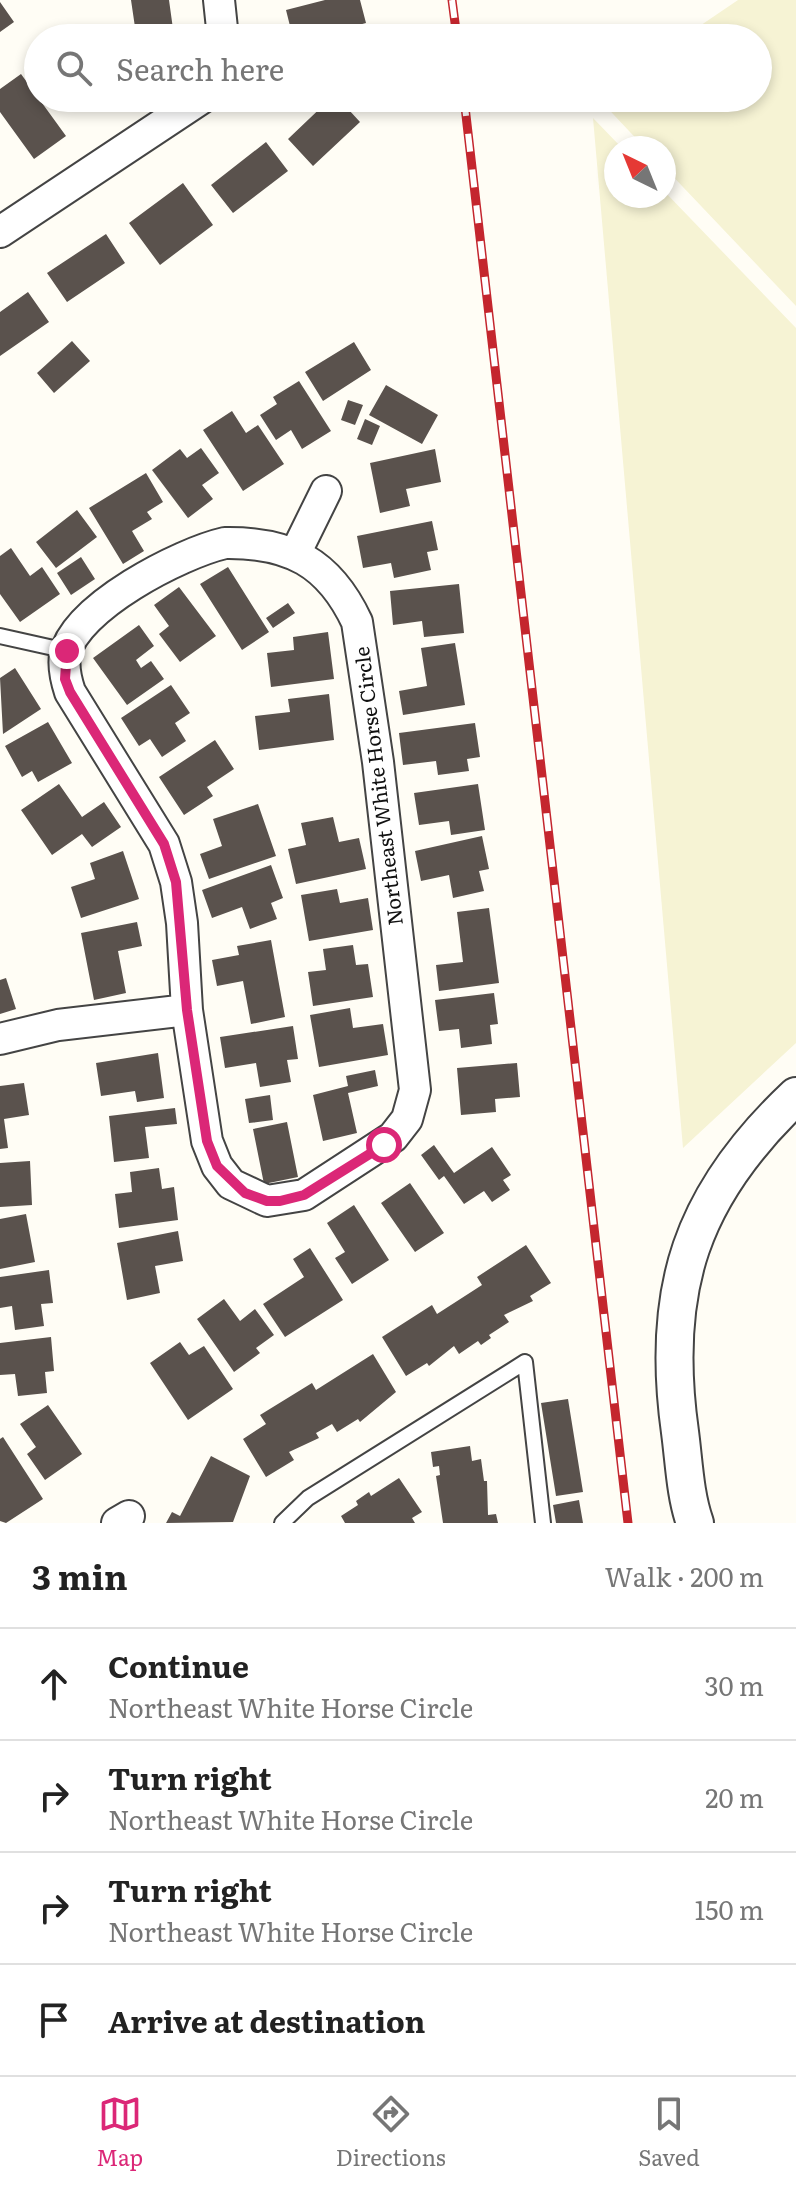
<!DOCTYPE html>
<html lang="en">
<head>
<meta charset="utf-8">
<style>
	:root { --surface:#fff; --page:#f2f2f2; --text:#222; --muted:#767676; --line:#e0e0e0; --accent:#db2777 }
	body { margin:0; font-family:Literata,serif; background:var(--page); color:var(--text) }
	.compass { position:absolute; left:604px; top:136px; width:72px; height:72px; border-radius:50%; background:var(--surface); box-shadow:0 4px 12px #0003; rotate:317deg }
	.stop { position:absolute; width:24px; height:24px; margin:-18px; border:6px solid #db2777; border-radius:50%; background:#fff }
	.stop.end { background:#db2777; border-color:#fff; box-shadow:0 2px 8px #0008 }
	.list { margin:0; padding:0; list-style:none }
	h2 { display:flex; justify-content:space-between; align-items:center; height:104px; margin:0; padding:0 32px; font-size:34px }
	h2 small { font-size:26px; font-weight:400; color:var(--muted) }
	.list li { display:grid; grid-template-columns:52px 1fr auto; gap:24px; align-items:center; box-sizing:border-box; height:112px; padding:0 32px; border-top:2px solid var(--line) }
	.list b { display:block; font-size:30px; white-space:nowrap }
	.list p { margin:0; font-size:26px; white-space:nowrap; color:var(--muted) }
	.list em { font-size:26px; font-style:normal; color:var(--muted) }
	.icon { flex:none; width:44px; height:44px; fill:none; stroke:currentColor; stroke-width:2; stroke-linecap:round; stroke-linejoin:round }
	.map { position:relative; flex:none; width:796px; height:1523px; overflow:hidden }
	.search { position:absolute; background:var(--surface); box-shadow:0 4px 12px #0003; left:24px; right:24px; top:24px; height:88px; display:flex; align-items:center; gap:20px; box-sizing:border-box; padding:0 28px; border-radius:44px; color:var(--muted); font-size:30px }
	.sheet { height:552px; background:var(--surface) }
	nav { display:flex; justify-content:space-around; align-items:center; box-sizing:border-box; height:112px; border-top:2px solid var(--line); background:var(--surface); font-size:22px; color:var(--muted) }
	nav a { display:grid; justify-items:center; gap:4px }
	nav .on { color:var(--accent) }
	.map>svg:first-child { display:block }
	.farmland { fill:#f6f3d4 }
	.building { fill:#5a524d }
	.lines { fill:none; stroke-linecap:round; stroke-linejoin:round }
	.service-casing { stroke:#444; stroke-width:18 }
	.minor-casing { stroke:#444; stroke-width:34 }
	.tertiary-casing { stroke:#444; stroke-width:40 }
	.service { stroke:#fff; stroke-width:14 }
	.minor { stroke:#fff; stroke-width:30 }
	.tertiary { stroke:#fff; stroke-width:36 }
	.rail-casing { stroke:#c4262e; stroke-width:9 }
	.rail { stroke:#fff; stroke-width:6; stroke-dasharray:18; stroke-linecap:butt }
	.route { stroke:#db2777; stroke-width:10 }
	.labels { text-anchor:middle; stroke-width:8; stroke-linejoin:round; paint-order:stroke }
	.street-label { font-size:20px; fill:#111; stroke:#fff }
</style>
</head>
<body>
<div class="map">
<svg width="796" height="1523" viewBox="0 0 796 1523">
	<rect width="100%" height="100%" fill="#fffdf5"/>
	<path class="farmland" d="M738,0H796V306L664,167V148H645L598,98H758V38H682Z
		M593,118L622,148H616V196H664V191L796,328V1043L683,1148Z"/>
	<path class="building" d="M131,0H169L173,29L136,34Z
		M325,0H360L366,23L329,33L330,38H293L286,10Z
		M0,2L14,22L0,32Z
		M21,74L66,136L34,159L0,112V89Z
		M331,98H338L360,122L313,166L288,139Z
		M266,142L288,171L233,213L211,185Z
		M183,183L213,225L160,265L129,223Z
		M106,234L125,263L67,302L47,273Z
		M28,292L49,322L0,356V312Z
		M72,341L90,361L54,393L37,373Z
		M354,342L371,370L323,401L305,372Z
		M299,381L331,431L302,449L291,430L276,440L260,415L277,404L273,397Z
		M386,385L438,415L422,444L369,415Z
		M348,400L363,405L355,425L341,420Z
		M232,411L246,433L258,425L284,464L243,491L203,430Z
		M365,419L380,426L372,445L357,439Z
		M201,448L219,473L202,485L213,499L188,518L152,470L180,449L187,458Z
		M435,449L441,482L406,489L410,506L380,513L370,463Z
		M146,473L163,502L147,512L152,519L132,531L144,551L123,564L89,508Z
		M77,510L97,537L56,568L36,542Z
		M432,521L438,550L427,552L431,570L394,578L391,563L363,568L357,536Z
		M11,548L30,576L42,567L60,594L20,622L0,594V556Z
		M81,557L95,579L71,595L57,573Z
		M228,567L269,632L242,650L200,584Z
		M459,584L464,633L424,637L422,621L393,625L390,591Z
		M179,587L216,636L180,662L159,634L169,626L154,605Z
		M288,603L295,613L273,628L266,618Z
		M139,625L154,646L136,660L141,668L151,661L164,679L127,705L93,658Z
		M328,632L334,679L271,687L267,653L294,650L293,637Z
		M455,643L465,705L403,715L399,691L427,686L421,648Z
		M15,668L41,709L3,734L0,678Z
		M171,685L190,713L175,723L186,741L162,757L150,739L139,746L121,718Z
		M329,694L334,740L259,750L255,716L290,712L288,699Z
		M48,722L72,763L38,782L32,771L22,777L5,746Z
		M475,723L480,757L467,759L469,771L438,775L436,761L403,765L399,733Z
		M215,740L234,769L207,787L213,796L184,815L159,777Z
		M59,784L82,817L104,802L121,827L92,847L82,834L52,855L21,810Z
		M478,784L485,830L451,835L449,821L419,825L414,793Z
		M258,804L276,856L209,879L200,854L222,846L213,819Z
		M333,817L339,842L359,838L366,869L296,884L288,849L306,845L301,823Z
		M482,836L489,869L479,871L484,891L453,898L449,875L421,881L415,851Z
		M123,851L139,899L81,918L71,887L95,879L90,863Z
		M271,865L283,898L271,903L277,919L250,929L242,907L212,918L202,890Z
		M337,889L340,903L368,898L373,930L309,941L301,895Z
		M489,908L499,983L439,991L436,965L463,962L457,912Z
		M137,922L142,946L118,951L126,993L94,1000L81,933Z
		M271,940L285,1017L251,1024L243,981L217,986L212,960L239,955L237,946Z
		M353,945L356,965L368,964L373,997L313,1006L308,972L326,970L323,949Z
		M6,978L16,1009L0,1014V980Z
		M494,993L498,1024L490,1025L492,1044L461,1048L459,1029L439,1031L435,1000Z
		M350,1008L353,1028L383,1024L388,1055L319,1067L310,1015Z
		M293,1026L298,1059L287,1060L291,1082L260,1087L256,1063L225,1068L220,1037Z
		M158,1053L164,1098L137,1102L135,1091L101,1096L96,1063Z
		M517,1063L520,1097L495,1099L496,1112L461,1115L457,1068Z
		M375,1070L378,1086L348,1093L357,1133L323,1141L313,1095L348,1086L346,1076Z
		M24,1083L29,1115L4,1119L8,1148L0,1149V1086Z
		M270,1095L273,1120L249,1123L245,1099Z
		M175,1108L177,1124L145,1127L149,1158L114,1162L109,1116Z
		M287,1122L298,1177L264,1184L253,1129Z
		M434,1145L454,1173L492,1147L511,1175L503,1180L510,1190L492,1202L484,1191L464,1204L444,1176L439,1180L421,1155Z
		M30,1161L32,1205L0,1207V1163Z
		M159,1168L162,1189L174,1187L178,1220L119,1228L115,1194L132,1192L130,1172Z
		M410,1183L444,1233L415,1252L381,1203Z
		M354,1205L389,1260L352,1284L335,1258L345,1252L327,1223Z
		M26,1214L35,1262L0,1269V1219Z
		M178,1231L183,1261L155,1266L160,1293L127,1300L117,1243Z
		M526,1245L551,1283L530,1296L533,1301L504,1315L509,1322L489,1335L491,1338L481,1345L478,1341L459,1354L454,1346L429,1366L427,1363L406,1376L382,1337L432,1305L437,1314L482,1285L477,1277Z
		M310,1248L343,1300L285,1337L263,1304L304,1277L293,1259Z
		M49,1270L53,1303L41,1304L44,1326L15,1330L12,1306L0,1308V1277Z
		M224,1299L240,1321L255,1309L274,1335L256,1348L260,1353L234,1372L197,1319Z
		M51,1337L54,1371L45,1372L47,1393L18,1396L15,1374L0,1375V1343Z
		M180,1342L189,1355L204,1346L233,1389L188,1420L150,1363Z
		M373,1354L396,1392L360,1422L358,1419L337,1432L332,1424L316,1433L319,1438L289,1452L294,1460L266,1477L243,1439L266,1424L260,1415L312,1383L316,1390Z
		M568,1399L583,1492L556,1496L541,1403Z
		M48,1405L82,1454L45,1480L27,1454L36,1447L20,1424Z
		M3,1437L43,1499L6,1523L0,1521V1439Z
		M470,1446L472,1461L481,1459L484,1481H487L488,1515L496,1514L498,1523H443L436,1476L440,1475L439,1466L433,1467L431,1452Z
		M211,1456L250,1476L233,1522L166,1523L172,1512L180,1516Z
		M399,1478L422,1512L412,1518L415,1523H345L341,1516L358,1505L356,1501L369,1492L371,1496Z
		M579,1500L583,1523H556L553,1505Z"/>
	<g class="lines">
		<defs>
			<path id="service" d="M0,636L67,651
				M282,1523L308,1498L525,1362L543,1523"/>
			<path id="minor" d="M219,0L223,38
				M0,232L202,98
				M225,543C289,542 329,562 357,622L378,762L415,1090L407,1119L393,1137L304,1195L267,1201L231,1184L217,1166L207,1141L187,1010L182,923L176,882L164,844L70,692C66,680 63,668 65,655C75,607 181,553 225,543Z
				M295,554L326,491
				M0,1039L58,1025L187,1010
				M117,1523L129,1516"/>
			<path id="tertiary" d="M695,1523C685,1495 684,1462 680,1432C660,1290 691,1195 796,1096"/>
		</defs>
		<use href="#service" class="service-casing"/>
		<use href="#minor" class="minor-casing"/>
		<use href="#tertiary" class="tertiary-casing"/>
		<use href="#service" class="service"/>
		<use href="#minor" class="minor"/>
		<use href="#tertiary" class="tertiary"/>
		<defs>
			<path id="rail" d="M452,0L457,38
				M464,98L628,1523"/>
		</defs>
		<use href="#rail" class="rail-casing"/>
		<use href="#rail" class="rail"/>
	</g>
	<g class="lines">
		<path class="route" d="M67,651L65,679L70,692L164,844L176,882L187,1010L207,1141L217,1166L245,1193L267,1201H280L304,1195L384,1145"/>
	</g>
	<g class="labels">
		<g class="street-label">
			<text transform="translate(379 786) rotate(-97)" y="7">Northeast White Horse Circle</text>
		</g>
	</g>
</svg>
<svg class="compass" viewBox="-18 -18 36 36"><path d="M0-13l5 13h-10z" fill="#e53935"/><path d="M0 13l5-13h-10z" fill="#767676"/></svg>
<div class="stop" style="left:384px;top:1145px"></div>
<div class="stop end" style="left:67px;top:651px"></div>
<div class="search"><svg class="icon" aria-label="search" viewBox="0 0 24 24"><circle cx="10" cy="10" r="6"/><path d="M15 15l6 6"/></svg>Search here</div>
</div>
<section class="sheet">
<h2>3 min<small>Walk · 200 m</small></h2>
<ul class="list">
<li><svg class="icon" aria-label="ahead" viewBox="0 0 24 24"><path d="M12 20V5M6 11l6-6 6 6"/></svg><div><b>Continue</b><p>Northeast White Horse Circle</p></div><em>30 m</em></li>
<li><svg class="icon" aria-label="right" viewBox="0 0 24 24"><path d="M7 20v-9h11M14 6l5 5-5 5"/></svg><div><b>Turn right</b><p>Northeast White Horse Circle</p></div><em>20 m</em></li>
<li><svg class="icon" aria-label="right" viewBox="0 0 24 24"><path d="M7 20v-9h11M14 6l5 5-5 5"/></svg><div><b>Turn right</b><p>Northeast White Horse Circle</p></div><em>150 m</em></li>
<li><svg class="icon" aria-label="arrive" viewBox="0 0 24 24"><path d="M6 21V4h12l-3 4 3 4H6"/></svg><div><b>Arrive at destination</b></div></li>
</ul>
</section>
<nav>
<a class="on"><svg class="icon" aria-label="map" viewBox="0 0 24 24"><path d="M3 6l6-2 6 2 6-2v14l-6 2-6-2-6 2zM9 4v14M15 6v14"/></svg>Map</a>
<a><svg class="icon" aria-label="directions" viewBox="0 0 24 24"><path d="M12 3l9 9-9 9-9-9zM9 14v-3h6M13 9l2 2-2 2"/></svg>Directions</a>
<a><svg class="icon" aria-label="saved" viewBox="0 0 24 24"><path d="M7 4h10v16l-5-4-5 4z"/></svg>Saved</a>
</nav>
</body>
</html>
